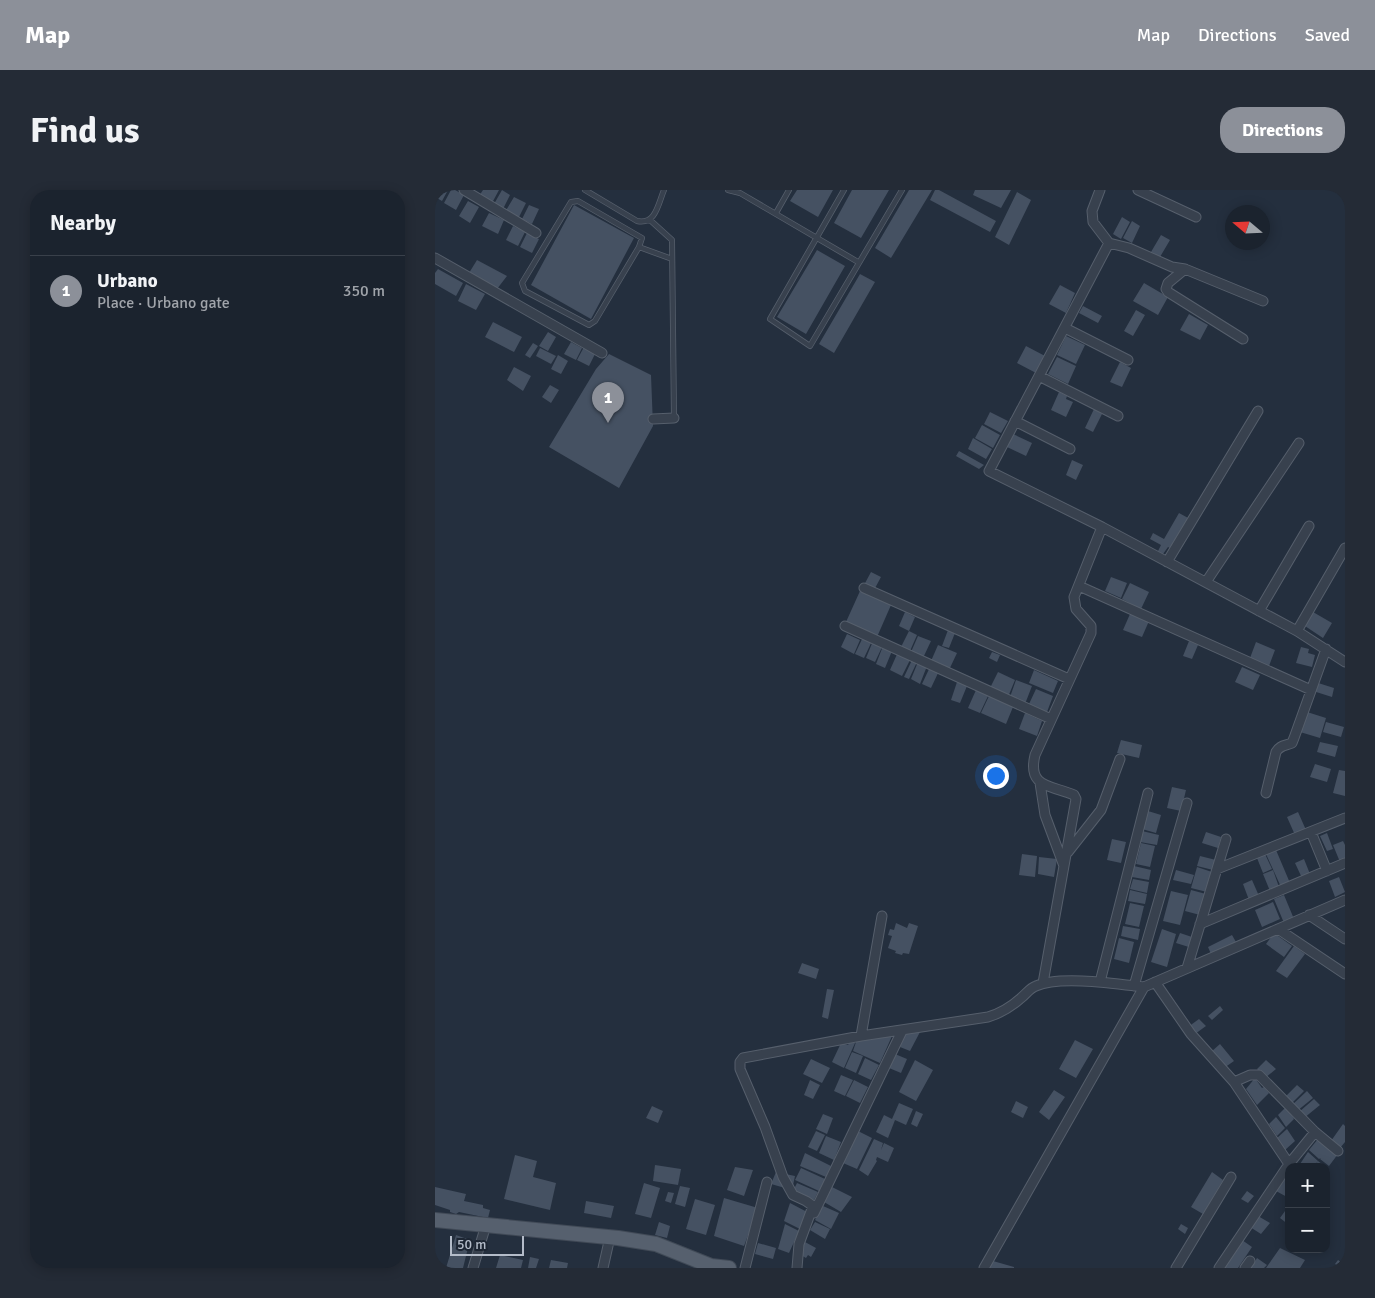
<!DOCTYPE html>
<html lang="en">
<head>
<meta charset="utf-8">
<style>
	:root { --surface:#1b232e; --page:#242b36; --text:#f1f3f6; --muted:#a0a4aa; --line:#39404a; --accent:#8c9099 }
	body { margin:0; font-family:Signika,sans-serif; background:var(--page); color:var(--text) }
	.controls { position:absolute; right:15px; bottom:15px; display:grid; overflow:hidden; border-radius:10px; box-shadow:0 2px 12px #0003 }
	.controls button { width:45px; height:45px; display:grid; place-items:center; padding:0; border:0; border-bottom:1px solid var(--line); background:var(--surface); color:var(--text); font:25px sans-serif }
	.compass { position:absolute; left:790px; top:15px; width:45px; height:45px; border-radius:50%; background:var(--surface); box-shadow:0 2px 12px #0003; rotate:289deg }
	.scale { position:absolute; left:15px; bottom:12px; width:74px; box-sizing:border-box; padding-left:5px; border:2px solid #b4bcc9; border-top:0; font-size:14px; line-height:18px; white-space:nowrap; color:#b4bcc9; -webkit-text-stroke:4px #1d2633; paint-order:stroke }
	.you { position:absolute; left:560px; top:585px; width:18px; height:18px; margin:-12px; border:4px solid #fff; border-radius:50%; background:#1a73e8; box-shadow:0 0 0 8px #1a73e833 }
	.badge { display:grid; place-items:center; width:32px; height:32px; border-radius:50%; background:var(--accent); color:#fff; font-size:16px; font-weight:700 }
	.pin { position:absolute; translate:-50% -41px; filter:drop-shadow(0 1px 2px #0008) }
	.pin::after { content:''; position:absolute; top:26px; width:18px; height:15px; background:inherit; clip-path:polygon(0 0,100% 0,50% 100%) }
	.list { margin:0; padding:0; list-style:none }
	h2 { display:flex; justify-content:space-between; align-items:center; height:65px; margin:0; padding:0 20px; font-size:21px }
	h2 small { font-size:16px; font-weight:400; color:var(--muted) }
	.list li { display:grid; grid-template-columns:32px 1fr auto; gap:15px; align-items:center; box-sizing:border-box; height:70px; padding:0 20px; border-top:1px solid var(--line) }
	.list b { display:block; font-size:19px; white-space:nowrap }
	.list p { margin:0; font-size:16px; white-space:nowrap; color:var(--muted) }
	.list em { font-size:16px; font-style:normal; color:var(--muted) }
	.map { position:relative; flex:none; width:910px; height:1078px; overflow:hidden; border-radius:20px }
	header { display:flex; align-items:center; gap:30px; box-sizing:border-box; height:70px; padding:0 25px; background:var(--accent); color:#fff }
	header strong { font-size:24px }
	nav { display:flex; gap:28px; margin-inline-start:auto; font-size:18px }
	.intro { display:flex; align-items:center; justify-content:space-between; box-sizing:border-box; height:120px; padding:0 30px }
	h1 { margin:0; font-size:35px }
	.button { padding:12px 22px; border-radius:20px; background:var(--accent); color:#fff; font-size:18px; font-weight:700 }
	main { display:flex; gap:30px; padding:0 30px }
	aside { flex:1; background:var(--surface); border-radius:20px; box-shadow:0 2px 12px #0003 }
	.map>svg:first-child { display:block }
	.building { fill:#455162 }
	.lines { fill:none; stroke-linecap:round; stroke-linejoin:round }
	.lane-casing { stroke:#565f6c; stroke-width:6 }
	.street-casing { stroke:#565f6c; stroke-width:11 }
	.primary-casing { stroke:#414a57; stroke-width:16 }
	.lane { stroke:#38414e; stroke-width:4.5 }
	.street { stroke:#38414e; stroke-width:9 }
	.primary { stroke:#56606e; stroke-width:14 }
</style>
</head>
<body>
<header>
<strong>Map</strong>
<nav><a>Map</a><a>Directions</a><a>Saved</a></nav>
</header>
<div class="intro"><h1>Find us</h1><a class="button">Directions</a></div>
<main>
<aside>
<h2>Nearby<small></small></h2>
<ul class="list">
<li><span class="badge">1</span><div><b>Urbano</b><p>Place · Urbano gate</p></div><em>350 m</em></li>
</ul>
</aside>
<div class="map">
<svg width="910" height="1078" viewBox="0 0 910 1078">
	<rect width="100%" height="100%" fill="#242f3e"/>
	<path class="building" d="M0,0H13L7,11L0,7Z
		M16,0H20L29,5L21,20L9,13Z
		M48,0H64L57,13L44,6Z
		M67,0L75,5L68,19L59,14Z
		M362,0H398L383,27L355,11Z
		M417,0H454L426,48L399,33Z
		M474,0H497L456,68L440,58Z
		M500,0H504L561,31L555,42L495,10Z
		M540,0H576L566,18L538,5Z
		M582,2L596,10L574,55L560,47Z
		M79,7L91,13L83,29L70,22Z
		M33,11L44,17L35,33L24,26Z
		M94,15L104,19L97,34L87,29Z
		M139,15L199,48L156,129L96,95Z
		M54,23L69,30L63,44L47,36Z
		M687,27L695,32L686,49L678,44Z
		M697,31L705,36L697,53L688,48Z
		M78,36L90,42L83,56L71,50Z
		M92,43L104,49L97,63L85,57Z
		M726,45L735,50L725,67L716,62Z
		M382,60L410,76L371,144L342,127Z
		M42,70L72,86L62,99L34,83Z
		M3,79L28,93L21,106L0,94V83Z
		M425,84L440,92L399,163L384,154Z
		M709,93L733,107L723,125L698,111Z
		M31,94L50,104L41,120L23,111Z
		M625,95L640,103L631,123L614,114Z
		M648,116L667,126L663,133L644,123Z
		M701,120L710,125L698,146L689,141Z
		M754,124L773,135L765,150L745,140Z
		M58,132L87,147L79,162L50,147Z
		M113,142L121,147L113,161L104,156Z
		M631,146L650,155L641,174L622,165Z
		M136,152L147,158L141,170L129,164Z
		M98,153L103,156L95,168L90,165Z
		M591,156L610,166L601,183L582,173Z
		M149,157L160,164L154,176L142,170Z
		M105,158L121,166L116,174L101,166Z
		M174,164L216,185L218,236L184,298L114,257L161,179Z
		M123,165L133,171L126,184L116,179Z
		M622,167L641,176L633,194L613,184Z
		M685,172L696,178L687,197L675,192Z
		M79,177L96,186L88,201L72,190Z
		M115,195L124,200L116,213L107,207Z
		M624,202L632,206L631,209L638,212L631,227L616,220Z
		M659,219L667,224L658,242L650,238Z
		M555,222L573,231L566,243L549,234Z
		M547,235L565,245L558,258L540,248Z
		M578,244L597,253L591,266L572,257Z
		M538,248L557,259L551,269L533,259Z
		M524,261L549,275L544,279L521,266Z
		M637,270L648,275L641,290L631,285Z
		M744,323L755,329L737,359L733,357L728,364L723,361L726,355L715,349L718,343L729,349Z
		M436,382L446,387L439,400L429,395Z
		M676,387L692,393L686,408L670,401Z
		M695,393L714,402L706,419L687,409Z
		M425,401L456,415L442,447L411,432Z
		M470,422L480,427L474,441L464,436Z
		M878,422L897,433L888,448L870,436Z
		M695,424L714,431L707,447L688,440Z
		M513,440L520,443L514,458L507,456Z
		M474,441L482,445L475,461L466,457Z
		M412,444L425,450L419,464L406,457Z
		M483,446L496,451L488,468L476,462Z
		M428,447L437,451L429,468L420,464Z
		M438,451L448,455L440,472L431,468Z
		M754,451L763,455L757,469L748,466Z
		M821,452L840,460L834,476L815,468Z
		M503,455L522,463L514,480L496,471Z
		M448,456L457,461L450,478L441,474Z
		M866,457L874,459L873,463L880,465L877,477L861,473Z
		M463,462L476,468L467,486L455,480Z
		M557,462L565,465L562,472L554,468Z
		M477,470L482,472L474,489L469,487Z
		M483,472L492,476L485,494L476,489Z
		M495,477L504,481L496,498L487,494Z
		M807,477L825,485L818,500L800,492Z
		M599,480L623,491L618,503L594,493Z
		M563,482L580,490L573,507L555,498Z
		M581,490L597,496L590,514L575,507Z
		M522,492L532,496L525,513L516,510Z
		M880,492L899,498L897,507L878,501Z
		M601,499L618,506L612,522L594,514Z
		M541,500L553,506L545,523L533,518Z
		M554,506L578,517L571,534L546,523Z
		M872,522L891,528L885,548L865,542Z
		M590,523L607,531L602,546L584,539Z
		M891,532L909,537L906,547L888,542Z
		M686,550L707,555L704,568L682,563Z
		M885,552L903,556L900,567L882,562Z
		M880,574L896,579L892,592L875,587Z
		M904,580L910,581V606L898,603Z
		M737,597L751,600L746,621L732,618Z
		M713,621L726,625L721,643L707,639Z
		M863,622L871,640L860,645L852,627Z
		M707,641L724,645L722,655L705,652Z
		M771,642L786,647L783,658L767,653Z
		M892,643L898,659L892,661L885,646Z
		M677,649L691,652L686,673L672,670Z
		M908,651L910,655V670L905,672L898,655Z
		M706,653L720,656L715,677L701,674Z
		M841,660L855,693L846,697L831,664Z
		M587,664L602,666L600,687L584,685Z
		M830,664L837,679L828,683L822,668Z
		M765,666L781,670L778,680L762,676Z
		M604,667L622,669L619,687L603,684Z
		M869,669L875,684L867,688L860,673Z
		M699,676L716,680L714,690L697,687Z
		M762,677L777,682L772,702L756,698Z
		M741,680L759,685L756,694L738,690Z
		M838,680L844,697L835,701L828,684Z
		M904,687L910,702L900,707L894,691Z
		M698,689L714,692L712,703L695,699Z
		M817,690L824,706L814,710L808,694Z
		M695,700L712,704L710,714L693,711Z
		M756,700L771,704L765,725L750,721Z
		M736,701L753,705L745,735L728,731Z
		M849,705L859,729L849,733L839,709Z
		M838,712L845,729L827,737L820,720Z
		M695,713L709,716L704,737L690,734Z
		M461,733L472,738L474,733L483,736L474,764L468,763L467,765L460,763L461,761L453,758L457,746L453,745L455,739L459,740Z
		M688,736L705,739L703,750L686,746Z
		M727,739L741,744L732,777L716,772Z
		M745,743L760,748L757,758L741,753Z
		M839,743L857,756L849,767L831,754Z
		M797,745L801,752L776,764L773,757Z
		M684,748L699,752L694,773L679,769Z
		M859,756L870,764L852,788L841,781Z
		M367,773L384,779L381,789L363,783Z
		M392,799L399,800L393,829L387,827Z
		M785,816L788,820L777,830L773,826Z
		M764,829L771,836L760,844L753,837Z
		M485,842L475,861L465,857L470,844Z
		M457,846L445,873L418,861L422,849Z
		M640,850L658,859L641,888L624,879Z
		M415,851L420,853L409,878L397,872L406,853L413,855Z
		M785,854L799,871L789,878L776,862Z
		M417,862L428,866L421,883L410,878Z
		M460,864L472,869L466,883L454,878Z
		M430,868L444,875L436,890L423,884Z
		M376,869L395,878L387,893L368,884Z
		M480,870L498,880L481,911L464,902Z
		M831,870L841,879L830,888L822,879Z
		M406,885L418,890L410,906L399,901Z
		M820,888L827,898L829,897L834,903L822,915L811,899Z
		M375,890L385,895L378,909L369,905Z
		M419,890L433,897L425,913L411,906Z
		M862,895L869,901L856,914L850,907Z
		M619,900L630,907L614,930L604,922Z
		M872,901L878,908L862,921L857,915Z
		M879,909L885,915L869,928L864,922Z
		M581,911L593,917L588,928L576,922Z
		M464,913L478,919L471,935L460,930L453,948L441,942L449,925L457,929Z
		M217,916L228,921L223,933L211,928Z
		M851,917L859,929L851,937L843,925Z
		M481,921L488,924L482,937L476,934Z
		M388,924L398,928L392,944L381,939Z
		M841,927L850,938L842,946L834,934Z
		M908,934L910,936V952L905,958L896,951Z
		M852,939L860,951L850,960L842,948Z
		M381,941L390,945L382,961L373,957Z
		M423,941L437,948L422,979L408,973Z
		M391,946L406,952L399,970L384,963Z
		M439,949L448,953L446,960L449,953L459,958L453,972L442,967L441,970L442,971L433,986L424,980Z
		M883,949L903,964L894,976L885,969L886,968L884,969L874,960Z
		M873,962L883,971L878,977H863Z
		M370,963L396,976L391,987L365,976Z
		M80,965L102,971L98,987L121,993L115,1020L69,1009Z
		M883,971L891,977H879Z
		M220,975L246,979L243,995L218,991Z
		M300,977L318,980L309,1006L292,1000Z
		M366,978L390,989L384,1001L360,990Z
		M341,982L360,986L357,1000L336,994Z
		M777,982L788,990L768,1024L756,1017Z
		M851,984L854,986V1003L852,1007L841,1001Z
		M209,993L225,998L216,1028L200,1024Z
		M362,993L383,1002L379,1010L358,1001Z
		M245,996L255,998L250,1017L240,1014Z
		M0,997L31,1004L29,1011L48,1015V1018L55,1020L53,1028L24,1022L21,1024L15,1022V1020L0,1015Z
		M397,997L417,1007L406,1022L389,1012Z
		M812,1001L819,1006L813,1013L806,1009Z
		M233,1002L239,1003L236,1013L230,1011Z
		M289,1008L323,1018L309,1056L279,1046Z
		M260,1009L280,1015L271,1045L251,1039Z
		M151,1011L179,1016L176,1028L149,1023Z
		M355,1013L374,1023L365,1039L349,1031Z
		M388,1016L404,1023L396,1039L380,1030Z
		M850,1021L854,1024V1035L845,1028Z
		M823,1026L835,1033L826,1044L815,1037Z
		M224,1032L235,1036L232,1048L220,1045Z
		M380,1032L395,1039L390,1049L375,1040Z
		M350,1034L364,1041L354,1063L343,1059Z
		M746,1034L753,1038L750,1044L743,1039Z
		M21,1045L35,1050L28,1078H11Z
		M807,1050L817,1057L803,1078H788Z
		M370,1052L381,1058L376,1067L373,1065L371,1068L364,1064Z
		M323,1053L341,1058L338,1069L320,1064Z
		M845,1058L870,1070L865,1078H831Z
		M65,1065L88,1070L86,1078H61Z
		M95,1067L104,1069L101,1078H93Z
		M910,1067V1078H907L900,1074L903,1070L906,1072Z
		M822,1068L832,1075L829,1078H816Z
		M116,1070L133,1073L132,1078H114Z
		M558,1071L579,1077V1078H554Z"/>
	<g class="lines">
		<defs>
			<path id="lane" d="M150,0L202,31C221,35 223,14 229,0
				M293,0L305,3L423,72
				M409,0L335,129L375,156L467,0
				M341,23L354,0
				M215,30L237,50L239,228
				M204,57L207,48L143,11L136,12L87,93L90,101L154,135L160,131L204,57L237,69"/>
			<path id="street" d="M29,0L101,43
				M665,0L657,21L658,32L674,53L694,58L737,77L750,79L828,111
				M703,0L761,27
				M0,68L167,163
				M750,79L733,93L731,99L733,102L808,149
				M630,138L693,170
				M604,186L683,226
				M218,229L239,228
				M580,231L635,259
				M667,337L862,441L910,472
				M732,372L823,221
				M771,392L864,253
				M644,396L876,500
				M429,398L634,489
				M824,421L874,336
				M410,436L616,529
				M862,441L910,358
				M605,593L610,625L629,676
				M831,603L841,562C845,555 850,556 857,553L859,548L891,459
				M876,642L892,681
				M633,662L666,620L685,569
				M782,679L910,628
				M874,725L910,749
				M765,734L910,673
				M843,739L910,784
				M752,778L791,649
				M665,792L713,603
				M720,792L756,844L799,892L854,974
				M608,793L641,609L639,605C616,595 592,598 600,565L656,443V436L641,419L639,407L667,337L554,281L674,53
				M699,796L752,613
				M426,846L447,726
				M799,892L815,885H824L880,942L903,961
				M379,1023L467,841
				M38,1078L51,1035
				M168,1078L175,1047
				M310,1078L332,992
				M362,1078L364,1054L378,1016L371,1011L358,1005L348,987L330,937L305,879V872L308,868L426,846L553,827C566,823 576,817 586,808C591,804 595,798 601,796C624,785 683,794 709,797
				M549,1078L709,797L910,710
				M741,1078L796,987
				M784,1078L854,974L880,942
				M810,1078L815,1071"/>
			<path id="primary" d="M0,1030L183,1048L221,1054L276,1076L294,1078"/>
		</defs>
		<use href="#lane" class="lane-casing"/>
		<use href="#street" class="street-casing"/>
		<use href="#primary" class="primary-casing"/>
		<use href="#lane" class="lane"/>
		<use href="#street" class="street"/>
		<use href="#primary" class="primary"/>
	</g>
</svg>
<div class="controls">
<button>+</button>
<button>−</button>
</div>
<svg class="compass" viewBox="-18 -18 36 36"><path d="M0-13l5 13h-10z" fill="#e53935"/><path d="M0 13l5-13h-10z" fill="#a0a4aa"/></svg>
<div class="scale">50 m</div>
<div class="you"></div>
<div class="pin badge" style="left:173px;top:233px">1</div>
</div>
</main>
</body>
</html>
